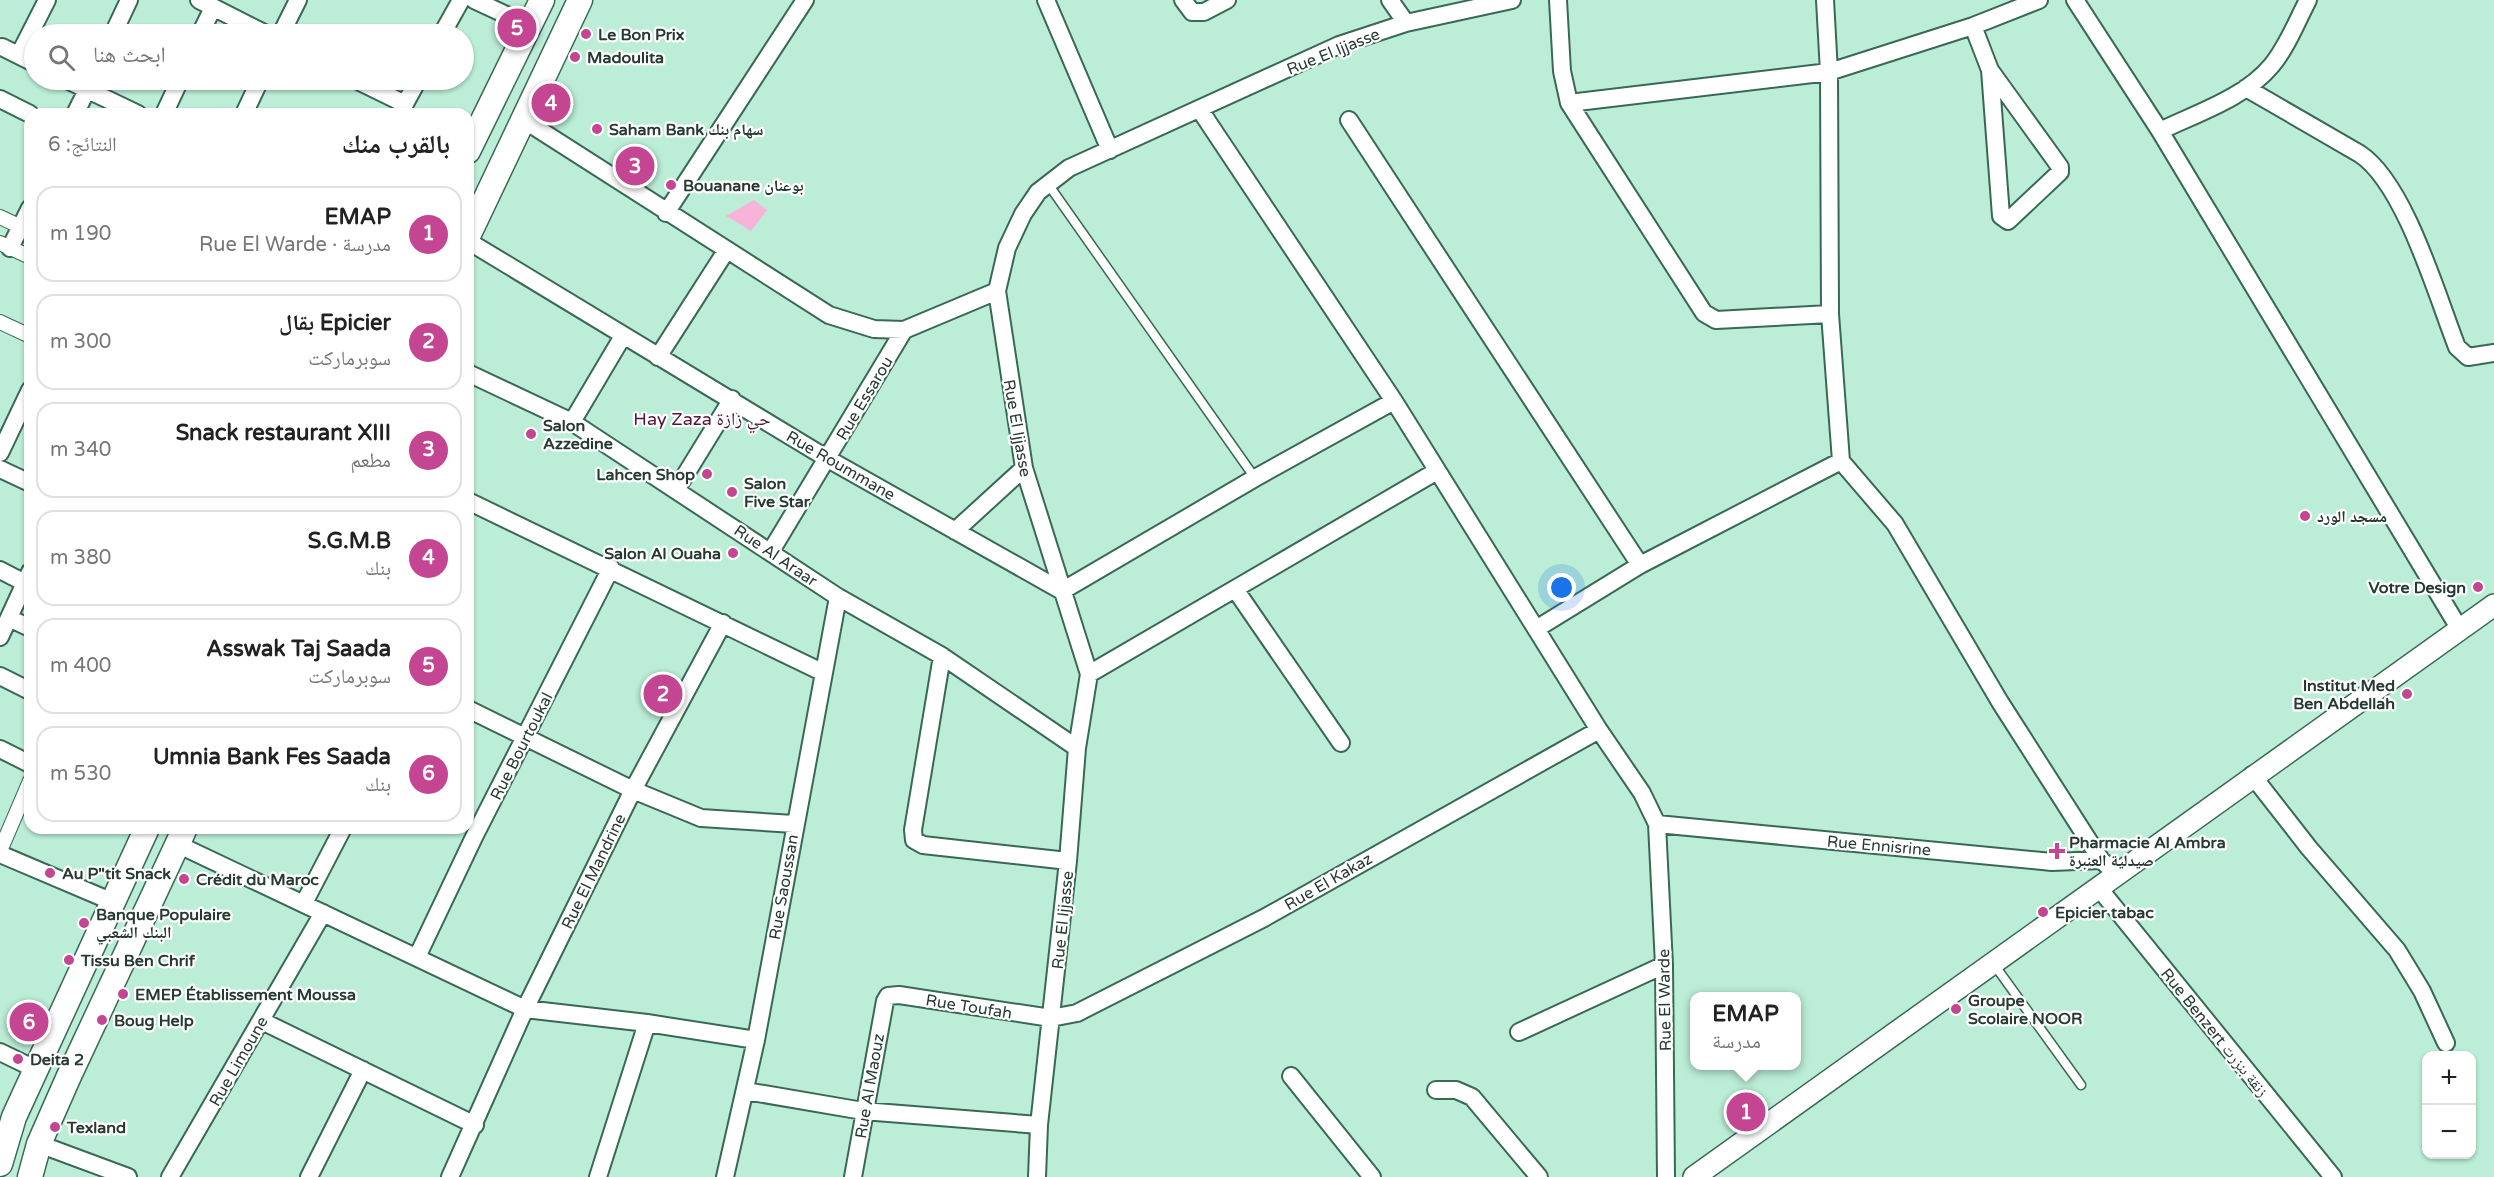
<!DOCTYPE html>
<html lang="ar">
<head>
<meta charset="utf-8">
<style>
	:root { --surface:#fff; --page:#f6f6f6; --text:#222; --muted:#767676; --line:#e0e0e0; --accent:#c44592 }
	body { margin:0; font-family:"Varela Round","Noto Naskh Arabic",sans-serif; background:var(--page); color:var(--text); direction:rtl }
	.controls { position:absolute; right:18px; bottom:18px; display:grid; overflow:hidden; border-radius:12px; box-shadow:0 2px 4px #0004 }
	.controls button { width:54px; height:54px; display:grid; place-items:center; padding:0; border:0; border-bottom:2px solid var(--line); background:var(--surface); color:var(--text); font:30px sans-serif }
	.you { position:absolute; left:1562px; top:588px; width:21px; height:21px; margin:-15px; border:4px solid #fff; border-radius:50%; background:#1a73e8; box-shadow:0 0 0 9px #1a73e833 }
	.badge { display:grid; place-items:center; width:39px; height:39px; border-radius:50%; background:var(--accent); color:#fff; font-size:20px; font-weight:700 }
	.pin { position:absolute; translate:-50% -50%; border:3px solid #fff; box-shadow:0 2px 6px #0006 }
	.popup { position:absolute; left:1690px; top:992px; width:111px; height:78px; box-sizing:border-box; display:grid; place-content:center; border-radius:12px; background:var(--surface); filter:drop-shadow(0 2px 4px #0005); font-size:20px; white-space:nowrap; color:var(--muted) }
	.popup b { font-size:22px; color:var(--text) }
	.popup::after { content:''; position:absolute; left:50%; top:100%; margin-left:-12px; border:12px solid transparent; border-top-color:var(--surface) }
	.list { margin:0; padding:0; list-style:none }
	h2 { display:flex; justify-content:space-between; align-items:center; height:78px; margin:0; padding:0 24px; font-size:26px }
	h2 small { font-size:20px; font-weight:400; color:var(--muted) }
	.list li { display:grid; grid-template-columns:39px 1fr auto; gap:18px; align-items:center; box-sizing:border-box; height:96px; margin:0 12px 12px; padding:0 12px; border:2px solid var(--line); border-radius:18px }
	.list b { display:block; font-size:22px; white-space:nowrap }
	.list p { margin:0; font-size:20px; white-space:nowrap; color:var(--muted) }
	.list em { font-size:20px; font-style:normal; color:var(--muted) }
	.icon { flex:none; width:33px; height:33px; fill:none; stroke:currentColor; stroke-width:2; stroke-linecap:round; stroke-linejoin:round }
	.map { position:relative; flex:none; width:2494px; height:1177px; overflow:hidden; direction:ltr }
	.search { position:absolute; background:var(--surface); box-shadow:0 2px 4px #0004; left:24px; top:24px; width:450px; height:66px; display:flex; align-items:center; gap:15px; box-sizing:border-box; padding:0 21px; border-radius:33px; color:var(--muted); font-size:22px }
	.panel { position:absolute; background:var(--surface); box-shadow:0 2px 4px #0004; left:24px; top:108px; width:450px; height:726px; border-radius:18px; direction:rtl }
	.map>svg:first-child { display:block }
	.green { fill:#f8b4d8 }
	.lines { fill:none; stroke-linecap:round; stroke-linejoin:round }
	.service-casing { stroke:#3a6856; stroke-width:11 }
	.pedestrian-casing { stroke:#3a6856; stroke-width:16 }
	.minor-casing { stroke:#3a6856; stroke-width:20 }
	.tertiary-casing { stroke:#3a6856; stroke-width:24 }
	.secondary-casing { stroke:#3a6856; stroke-width:27 }
	.service { stroke:#fff; stroke-width:8 }
	.pedestrian { stroke:#fff; stroke-width:14 }
	.minor { stroke:#fff; stroke-width:16 }
	.tertiary { stroke:#fff; stroke-width:21 }
	.secondary { stroke:#fff; stroke-width:24 }
	.poi-dot { fill:#c44592; stroke:#fff; stroke-width:2 }
	.labels { text-anchor:middle; stroke-width:4.5; stroke-linejoin:round; paint-order:stroke }
	.poi-label { font-size:16px; font-weight:bold; fill:#263a32; stroke:#fff; text-anchor:start }
	.street-label { font-size:16px; fill:#263a32; stroke:#fff }
	.neighbourhood-label { font-size:18px; fill:#53163c; stroke:#fff }
</style>
</head>
<body>
<div class="map">
<svg width="2494" height="1177" viewBox="0 0 2494 1177">
	<rect width="100%" height="100%" fill="#bbedd7"/>
	<path class="green" d="M754,200L767,210L751,231L726,216Z"/>
	<g class="lines">
		<defs>
			<path id="service" d="M1048,184L1255,478
				M1993,963L2081,1085"/>
			<path id="pedestrian" d="M0,217L21,227
				M0,243L30,257
				M0,322L30,336
				M0,851L30,781"/>
			<path id="minor" d="M199,0L266,34
				M474,0L530,26
				M1046,0L1110,150
				M1183,0L1192,12H1204L1227,0
				M1390,0L1406,23
				M1558,0L1562,71L1569,103L1704,313L1716,320L1830,314
				M1825,0L1829,72L1830,314L1841,461L1895,524L2000,702L2101,860L2117,874
				M2075,0L2160,131L2459,628
				M1973,26L1990,70L2060,167V172L2008,221L2001,216L1990,70
				M113,34L129,0
				M200,34L213,8
				M281,34L298,0
				M442,34L461,0
				M2,47L34,63
				M19,55L47,0
				M67,80L138,114
				M356,80L405,104
				M2246,88L2360,154C2405,184 2437,296 2457,347L2468,357L2494,353
				M0,99L30,114
				M1569,103L1829,72L1973,26L2039,0
				M1200,110L1394,401L1599,730L1642,793L1657,824L1664,965L1666,1177
				M400,113L418,80
				M75,114L92,80
				M164,114L180,80
				M244,114L260,80
				M524,120L829,315L874,329L904,330
				M1349,120L1640,565
				M2160,131C2197,113 2245,98 2272,65C2287,47 2297,21 2308,0
				M666,213L805,0
				M468,241L828,459L1062,591L1255,478L1394,401
				M10,248L30,208
				M658,357L726,251
				M468,373L572,422L838,597L942,656L1077,748
				M572,422L623,336
				M0,453L30,390
				M0,469L30,483
				M676,490L732,399
				M468,501L824,673
				M955,531L1024,468
				M771,551L904,330L997,291
				M0,570L25,583
				M1235,589L1341,743
				M9,618L30,628
				M1536,629L1640,565L1841,461
				M0,637L30,572
				M942,656L913,830L914,840L923,845L1068,861
				M1089,674L1437,471
				M0,676L30,691
				M468,709L633,790L701,818L794,824
				M0,749L30,764
				M2252,775L2309,848L2397,950L2422,991L2446,1043
				M1657,824L2052,862L2101,860
				M177,844L525,1009L647,1023L756,1040
				M0,854L113,902
				M2098,887L2333,1177
				M304,903L343,828
				M417,957L475,835L611,568
				M262,1021L475,1125
				M1519,1032L1664,965
				M0,1052L35,1069
				M1291,1076L1372,1177
				M1436,1090H1456L1472,1097L1539,1177
				M746,1091L863,1111L1039,1125
				M39,1144L128,1177
				M170,1177L323,913
				M309,1177L363,1070
				M450,1177L525,1009L633,790L723,623
				M598,1177L647,1023
				M725,1177L756,1040L838,597
				M853,1177L885,1001L888,996L899,995L1051,1018L1077,1013L1264,918L1599,730
				M1037,1177L1039,1125L1068,861L1077,748L1089,674L1024,468L997,291L1007,248L1023,214L1038,192L1069,168L1339,45L1406,23L1512,0"/>
			<path id="tertiary" d="M1694,1177L2494,605"/>
			<path id="secondary" d="M468,151L542,0
				M468,236L580,0
				M0,1164L14,1117L147,828
				M30,1177L39,1144L69,1076L185,828"/>
		</defs>
		<use href="#service" class="service-casing"/>
		<use href="#pedestrian" class="pedestrian-casing"/>
		<use href="#minor" class="minor-casing"/>
		<use href="#tertiary" class="tertiary-casing"/>
		<use href="#secondary" class="secondary-casing"/>
		<use href="#service" class="service"/>
		<use href="#pedestrian" class="pedestrian"/>
		<use href="#minor" class="minor"/>
		<use href="#tertiary" class="tertiary"/>
		<use href="#secondary" class="secondary"/>
	</g>
	<g class="poi-dot">
		<circle cx="586" cy="34" r="6"/>
		<circle cx="575" cy="57" r="6"/>
		<circle cx="597" cy="129" r="6"/>
		<circle cx="671" cy="185" r="6"/>
		<circle cx="531" cy="434" r="6"/>
		<circle cx="707" cy="474" r="6"/>
		<circle cx="732" cy="492" r="6"/>
		<circle cx="2305" cy="516" r="6"/>
		<circle cx="733" cy="553" r="6"/>
		<circle cx="2478" cy="587" r="6"/>
		<circle cx="2407" cy="694" r="6"/>
		<path d="M2054 842h6v6h6v6h-6v6h-6v-6h-6v-6h6z"/>
		<circle cx="50" cy="873" r="6"/>
		<circle cx="184" cy="879" r="6"/>
		<circle cx="2043" cy="912" r="6"/>
		<circle cx="84" cy="923" r="6"/>
		<circle cx="69" cy="960" r="6"/>
		<circle cx="123" cy="994" r="6"/>
		<circle cx="1956" cy="1009" r="6"/>
		<circle cx="102" cy="1020" r="6"/>
		<circle cx="18" cy="1059" r="6"/>
		<circle cx="55" cy="1127" r="6"/>
	</g>
	<g class="labels">
		<g class="poi-label">
			<text x="598" y="40">Le Bon Prix</text>
			<text x="587" y="63">Madoulita</text>
			<text x="609" y="135">Saham Bank سهام بنك</text>
			<text x="683" y="191">Bouanane بوعنان</text>
			<text x="543" y="431">Salon<tspan x="543" dy="18">Azzedine</tspan></text>
			<text x="695" y="480" text-anchor="end">Lahcen Shop</text>
			<text x="744" y="489">Salon<tspan x="744" dy="18">Five Star</tspan></text>
			<text x="2317" y="522">مسجد الورد</text>
			<text x="721" y="559" text-anchor="end">Salon Al Ouaha</text>
			<text x="2466" y="593" text-anchor="end">Votre Design</text>
			<text x="2395" y="691" text-anchor="end">Institut Med<tspan x="2395" dy="18">Ben Abdellah</tspan></text>
			<text x="2069" y="848">Pharmacie Al Ambra<tspan x="2069" dy="18">صيدلية العنبرة</tspan></text>
			<text x="62" y="879">Au P"tit Snack</text>
			<text x="196" y="885">Crédit du Maroc</text>
			<text x="2055" y="918">Epicier tabac</text>
			<text x="96" y="920">Banque Populaire<tspan x="96" dy="18">البنك الشعبي</tspan></text>
			<text x="81" y="966">Tissu Ben Chrif</text>
			<text x="135" y="1000">EMEP Établissement Moussa</text>
			<text x="1968" y="1006">Groupe<tspan x="1968" dy="18">Scolaire NOOR</tspan></text>
			<text x="114" y="1026">Boug Help</text>
			<text x="30" y="1065">Deita 2</text>
			<text x="67" y="1133">Texland</text>
		</g>
		<g class="street-label">
			<text transform="translate(1333 51) rotate(-22)" y="6">Rue El Ijjasse</text>
			<text transform="translate(864 398) rotate(-59)" y="6">Rue Essarou</text>
			<text transform="translate(1018 428) rotate(80)" y="6">Rue El Ijjasse</text>
			<text transform="translate(841 465) rotate(30)" y="6">Rue Roummane</text>
			<text transform="translate(776 555) rotate(34)" y="6">Rue Al Araar</text>
			<text transform="translate(521 746) rotate(-63)" y="6">Rue Bourtoukal</text>
			<text transform="translate(1879 845) rotate(5)" y="6">Rue Ennisrine</text>
			<text transform="translate(593 871) rotate(-64)" y="6">Rue El Mandrine</text>
			<text transform="translate(1328 881) rotate(-30)" y="6">Rue El Kakaz</text>
			<text transform="translate(783 887) rotate(-80)" y="6">Rue Saoussan</text>
			<text transform="translate(1062 920) rotate(-84)" y="6">Rue El Ijjasse</text>
			<text transform="translate(1664 1000) rotate(-91)" y="6">Rue El Warde</text>
			<text transform="translate(969 1006) rotate(9)" y="6">Rue Toufah</text>
			<text transform="translate(2215 1032) rotate(51)" y="6">Rue Benzert زنقة بنزرت</text>
			<text transform="translate(238 1061) rotate(-60)" y="6">Rue Limoune</text>
			<text transform="translate(869 1086) rotate(-80)" y="6">Rue Al Maouz</text>
		</g>
		<g class="neighbourhood-label">
			<text x="702" y="425">Hay Zaza حي زازة</text>
		</g>
	</g>
</svg>
<div class="controls">
<button>+</button>
<button>−</button>
</div>
<div class="you"></div>
<div class="pin badge" style="left:1746px;top:1112px">1</div>
<div class="popup"><b>EMAP</b>مدرسة</div>
<div class="pin badge" style="left:663px;top:694px">2</div>
<div class="pin badge" style="left:635px;top:166px">3</div>
<div class="pin badge" style="left:551px;top:103px">4</div>
<div class="pin badge" style="left:517px;top:28px">5</div>
<div class="pin badge" style="left:29px;top:1022px">6</div>
<div class="search"><svg class="icon" aria-label="search" viewBox="0 0 24 24"><circle cx="10" cy="10" r="6"/><path d="M15 15l6 6"/></svg>ابحث هنا</div>
<section class="panel">
<h2>بالقرب منك<small>النتائج: 6</small></h2>
<ul class="list">
<li><span class="badge">1</span><div><b>EMAP</b><p>مدرسة · Rue El Warde</p></div><em>190 m</em></li>
<li><span class="badge">2</span><div><b>Epicier بقال</b><p>سوبرماركت</p></div><em>300 m</em></li>
<li><span class="badge">3</span><div><b>Snack restaurant XIII</b><p>مطعم</p></div><em>340 m</em></li>
<li><span class="badge">4</span><div><b>S.G.M.B</b><p>بنك</p></div><em>380 m</em></li>
<li><span class="badge">5</span><div><b>Asswak Taj Saada</b><p>سوبرماركت</p></div><em>400 m</em></li>
<li><span class="badge">6</span><div><b>Umnia Bank Fes Saada</b><p>بنك</p></div><em>530 m</em></li>
</ul>
</section>
</div>
</body>
</html>
